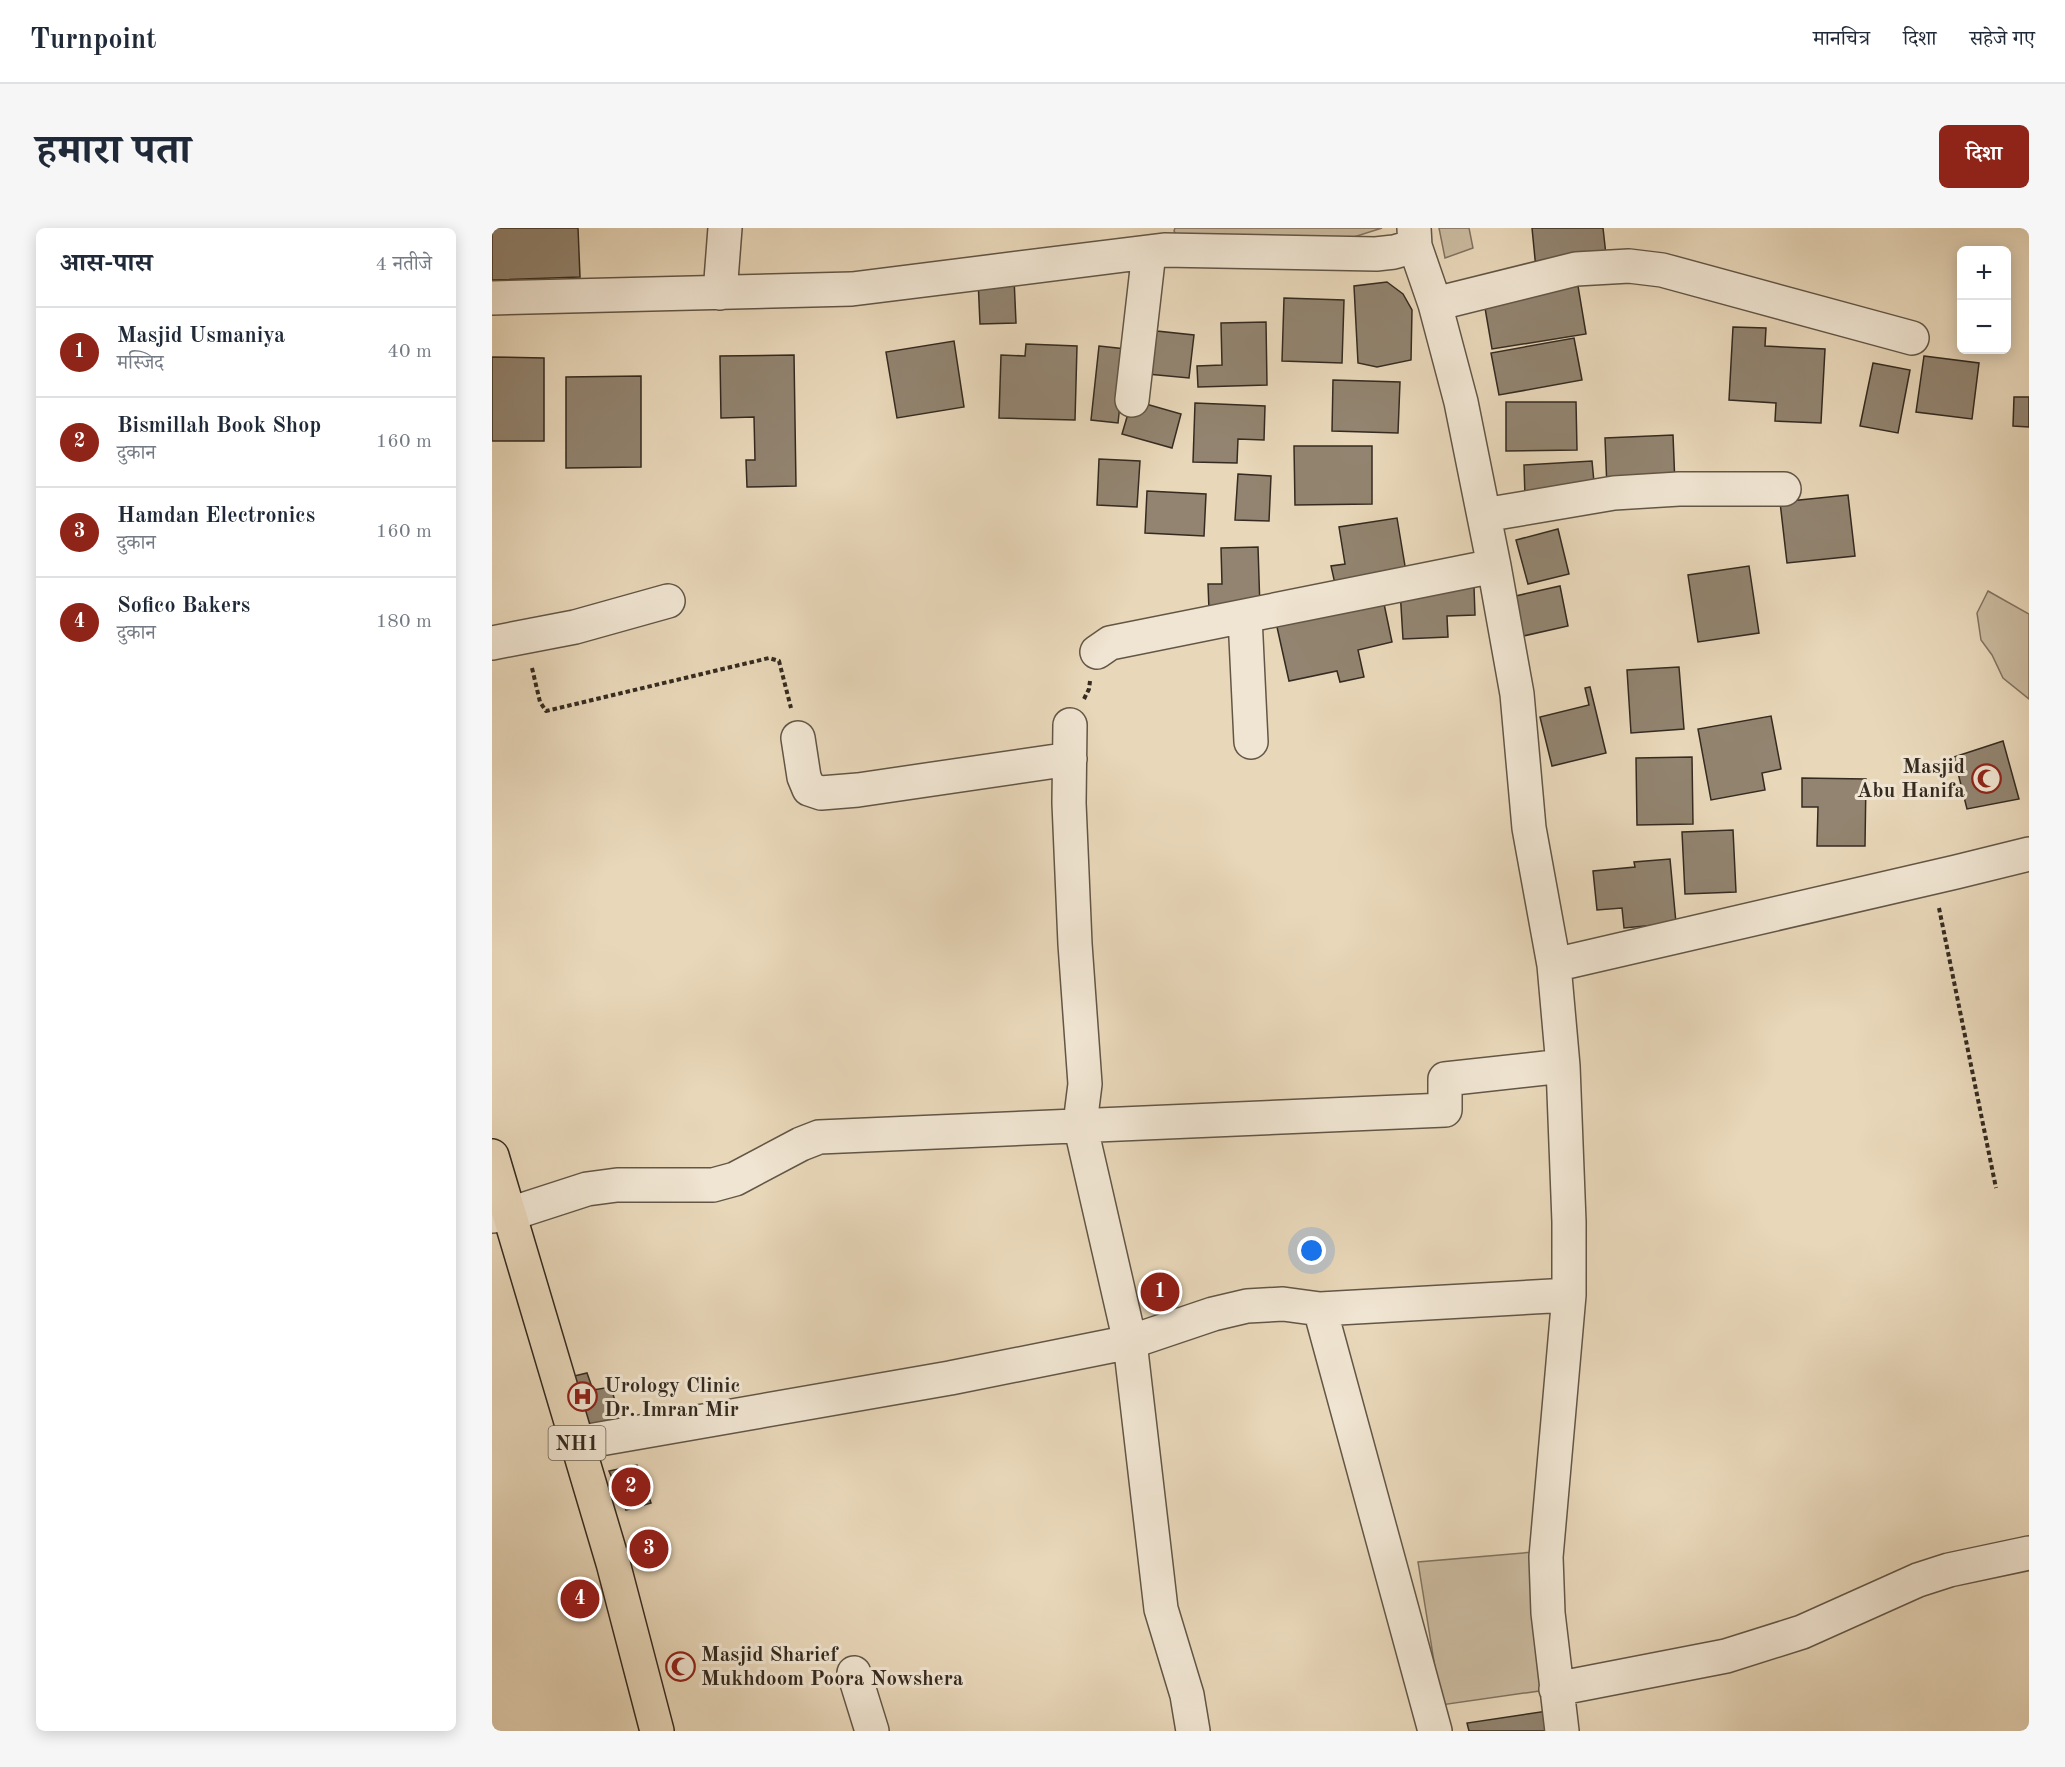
<!DOCTYPE html>
<html lang="hi">
<head>
<meta charset="utf-8">
<style>
	:root { --surface:#fff; --page:#f6f6f7; --text:#1f2937; --muted:#747a83; --line:#e0e1e3; --accent:#8f2418 }
	body { margin:0; font-family:"Old Standard TT","Noto Serif Devanagari",serif; background:var(--page); color:var(--text) }
	.controls { position:absolute; right:18px; top:18px; display:grid; overflow:hidden; border-radius:9px; box-shadow:0 3px 15px #0003 }
	.controls button { width:54px; height:54px; display:grid; place-items:center; padding:0; border:0; border-bottom:2px solid var(--line); background:var(--surface); color:var(--text); font:30px sans-serif }
	.you { position:absolute; left:820px; top:1023px; width:21px; height:21px; margin:-15px; border:4px solid #fff; border-radius:50%; background:#1a73e8; box-shadow:0 0 0 9px #1a73e833 }
	.badge { display:grid; place-items:center; width:39px; height:39px; border-radius:50%; background:var(--accent); color:#fff; font-size:20px; font-weight:700 }
	.pin { position:absolute; translate:-50% -50%; border:3px solid #fff; box-shadow:0 2px 6px #0006 }
	.list { margin:0; padding:0; list-style:none }
	h2 { display:flex; justify-content:space-between; align-items:center; height:78px; margin:0; padding:0 24px; font-size:26px }
	h2 small { font-size:20px; font-weight:400; color:var(--muted) }
	.list li { display:grid; grid-template-columns:39px 1fr auto; gap:18px; align-items:center; box-sizing:border-box; height:90px; padding:0 24px; border-top:2px solid var(--line) }
	.list b { display:block; font-size:22px; white-space:nowrap }
	.list p { margin:0; font-size:20px; white-space:nowrap; color:var(--muted) }
	.list em { font-size:20px; font-style:normal; color:var(--muted) }
	.map { position:relative; flex:none; width:1537px; height:1503px; overflow:hidden; border-radius:9px }
	header { display:flex; align-items:center; gap:36px; box-sizing:border-box; height:84px; padding:0 30px; background:var(--surface); border-bottom:2px solid var(--line) }
	header strong { font-size:28px }
	nav { display:flex; gap:33px; margin-inline-start:auto; font-size:21px }
	.intro { display:flex; align-items:center; justify-content:space-between; box-sizing:border-box; height:144px; padding:0 36px }
	h1 { margin:0; font-size:42px }
	.button { padding:15px 27px; border-radius:9px; background:var(--accent); color:#fff; font-size:21px; font-weight:700 }
	main { display:flex; gap:36px; padding:0 36px }
	aside { flex:1; background:var(--surface); border-radius:9px; box-shadow:0 3px 15px #0003 }
	.map>svg:first-child { display:block }
	.green { fill:#caba9f; stroke:#807260; stroke-width:1.5 }
	.building { fill:#928470; stroke:#352b20; stroke-width:1.5 }
	.lines { fill:none; stroke-linecap:round; stroke-linejoin:round }
	.minor-casing { stroke:#625646; stroke-width:36 }
	.highway-casing { stroke:#352b20; stroke-width:36 }
	.path { stroke:#352b20; stroke-width:4; stroke-dasharray:4.5 3; stroke-linecap:butt }
	.minor { stroke:#f0e5d2; stroke-width:33 }
	.highway { stroke:#e8d7b9; stroke-width:33 }
	.labels { text-anchor:middle; stroke-width:6; stroke-linejoin:round; paint-order:stroke }
	.shield { fill:#f0e5d2; stroke:#6d6355; stroke-width:1.5 }
	.shield-label { font-size:20px; font-weight:bold; fill:#352b20 }
	.poi-label { font-size:21px; font-weight:bold; fill:#352b20; stroke:#f0e5d2; text-anchor:start }
</style>
</head>
<body>
<header>
<strong>Turnpoint</strong>
<nav><a>मानचित्र</a><a>दिशा</a><a>सहेजे गए</a></nav>
</header>
<div class="intro"><h1>हमारा पता</h1><a class="button">दिशा</a></div>
<main>
<aside>
<h2>आस-पास<small>4 नतीजे</small></h2>
<ul class="list">
<li><span class="badge">1</span><div><b>Masjid Usmaniya</b><p>मस्जिद</p></div><em>40 m</em></li>
<li><span class="badge">2</span><div><b>Bismillah Book Shop</b><p>दुकान</p></div><em>160 m</em></li>
<li><span class="badge">3</span><div><b>Hamdan Electronics</b><p>दुकान</p></div><em>160 m</em></li>
<li><span class="badge">4</span><div><b>Sofico Bakers</b><p>दुकान</p></div><em>180 m</em></li>
</ul>
</aside>
<div class="map">
<svg width="1537" height="1503" viewBox="0 0 1537 1503">
	<rect width="100%" height="100%" fill="#e8d7b9"/>
	<filter id="stains"><feTurbulence type="fractalNoise" baseFrequency=".00333" numOctaves="4"/><feColorMatrix values="0 0 0 0 .2 0 0 0 0 .09 0 0 0 0 .02 0 0 0 .5 -.17"/></filter>
	<radialGradient id="worn" r=".72"><stop offset=".6" stop-color="#630" stop-opacity="0"/><stop offset="1" stop-color="#630" stop-opacity=".3"/></radialGradient>
	<path class="green" d="M683,0H890L843,15H689L682,3Z
		M947,0H977L981,20L953,30Z
		M1496,363L1537,386V471L1511,450L1500,427L1489,412L1485,385Z
		M1042,1324L1054,1462L949,1477L926,1334Z"/>
	<path class="building" d="M0,0H86L88,49L0,52Z
		M1040,0H1111L1114,27L1044,41Z
		M522,50L524,95L488,96L486,51Z
		M895,54L911,66L920,82L919,132L885,139L866,135L862,58Z
		M1086,58L1094,106L1000,121L992,74Z
		M792,70L852,72L850,135L790,133Z
		M666,91L665,103L702,107L697,150L645,145Z
		M774,94L775,157L706,159L705,138L730,137L729,95Z
		M1241,99L1274,100L1273,118L1333,121L1329,195L1283,193L1284,175L1237,172Z
		M1082,110L1090,152L1007,167L999,125Z
		M462,113L472,179L405,190L394,124Z
		M534,116L585,118L583,192L507,190L509,127L533,128Z
		M607,118L634,121L626,195L599,192Z
		M302,127L304,258L255,259L254,232H263L262,189L229,190L228,128Z
		M1432,128L1487,135L1480,191L1424,184Z
		M0,129L52,130V213H0Z
		M1381,135L1418,142L1406,205L1368,198Z
		M149,148V239L74,240V149Z
		M841,152L908,154L906,205L840,203Z
		M1522,169H1537V199L1521,198Z
		M640,172L689,186L680,220L630,206Z
		M1014,174H1084L1085,222L1014,223Z
		M703,175L773,178L772,212L746,211L745,235L701,234Z
		M1181,207L1183,257L1115,260L1113,210Z
		M802,218H880V276L803,277Z
		M607,231L648,233L645,279L605,277Z
		M1100,233L1103,265L1033,269L1032,237Z
		M746,246L779,248L777,293L743,292Z
		M655,263L714,266L712,308L653,305Z
		M1356,267L1363,328L1295,335L1288,274Z
		M905,290L914,344L843,356L839,338L853,336L847,299Z
		M1066,301L1077,346L1036,356L1024,312Z
		M766,319L768,381L717,382L716,356H730L729,320Z
		M1257,338L1267,405L1206,414L1196,347Z
		M1068,358L1076,398L1027,409L1019,369Z
		M982,359L983,387L955,388L956,409L911,411L908,362Z
		M891,371L900,414L866,422L872,449L848,454L845,443L797,453L783,390Z
		M1187,439L1192,501L1139,505L1135,442Z
		M1098,459L1114,525L1060,538L1048,489L1097,477L1093,460Z
		M1279,488L1289,541L1270,545L1273,562L1219,572L1206,501Z
		M1511,513L1527,571L1475,581L1462,529Z
		M1200,529L1201,596L1145,597L1144,530Z
		M1310,550L1374,551L1373,618H1325L1326,579H1310Z
		M1241,602L1244,664L1193,666L1190,604Z
		M1178,631L1184,695L1132,700L1130,680L1105,682L1101,643L1143,639L1142,634Z
		M95,1145L101,1162L119,1159L129,1194L95,1202L78,1149Z
		M145,1237L159,1275L134,1282L117,1243Z
		M1055,1483L1056,1503H977L975,1495Z"/>
	<g class="lines">
		<defs>
			<path id="minor" d="M922,0L923,18L943,76L969,174L1002,338L1025,466L1037,600L1062,737L1071,838L1077,994V1067L1054,1329L1056,1385L1070,1503
				M228,65L233,0
				M0,70L360,61L672,22L884,26L902,24L923,18
				M943,76L1084,41L1137,38L1170,42L1420,110
				M640,172L657,24
				M992,287L1122,265L1187,261H1292
				M753,389L759,514
				M0,415L83,399L176,373
				M605,424L618,415L1002,338
				M578,497L577,575L583,716L593,856L588,896L638,1114L669,1381L695,1467L701,1503
				M306,510L312,549L317,561L329,565L366,562L578,531
				M1062,737L1464,644L1537,626
				M0,988L18,986L95,961L125,957H221L243,951L309,916L327,909L953,882V851L1071,838
				M828,1081L943,1503
				M85,1215L458,1150L638,1114L721,1086L755,1078L791,1076L828,1081L1077,1067
				M362,1445L380,1503
				M1064,1461L1234,1428L1310,1404L1426,1352L1457,1342L1537,1325"/>
			<path id="highway" d="M0,928L121,1335L165,1503"/>
		</defs>
		<use href="#minor" class="minor-casing"/>
		<use href="#highway" class="highway-casing"/>
		<path class="path" d="M40,440L48,474L54,483L277,430L287,433L299,480
			M592,471L597,461L598,453
			M1447,680L1504,960"/>
		<use href="#minor" class="minor"/>
		<use href="#highway" class="highway"/>
	</g>
	<defs>
		<symbol id="mosque-ring" viewBox="-11 -11 22 22"><circle r="9.5" fill="#f0e5d2" stroke="#8f2418" stroke-width="1.5"/><path d="M3.5-4.9A6 6 0 1 0 3.5 4.9A5 5 0 1 1 3.5-4.9Z" fill="#8f2418"/></symbol>
		<symbol id="hospital-ring" viewBox="-11 -11 22 22"><circle r="9.5" fill="#f0e5d2" stroke="#8f2418" stroke-width="1.5"/><path d="M-5-5h3v3.5h4V-5h3V5h-3V1.5h-4V5h-3Z" fill="#8f2418"/></symbol>
	</defs>
	<g fill-rule="evenodd">
		<use href="#mosque-ring" x="1478" y="534" width="33" height="33"/>
		<use href="#hospital-ring" x="74" y="1152" width="33" height="33"/>
		<use href="#mosque-ring" x="172" y="1422" width="33" height="33"/>
	</g>
	<g class="labels">
		<rect class="shield" x="56.5" y="1198" width="57" height="34" rx="4.5"/>
		<g class="shield-label">
			<text x="85" y="1222">NH1</text>
		</g>
		<g class="poi-label">
			<text x="1473" y="545" text-anchor="end">Masjid<tspan x="1473" dy="24">Abu Hanifa</tspan></text>
			<text x="112" y="1164">Urology Clinic<tspan x="112" dy="24">Dr. Imran Mir</tspan></text>
			<text x="209" y="1433">Masjid Sharief<tspan x="209" dy="24">Mukhdoom Poora Nowshera</tspan></text>
		</g>
	</g>
	<rect width="100%" height="100%" filter="url(#stains)"/>
	<rect width="100%" height="100%" fill="url(#worn)"/>
</svg>
<div class="controls">
<button>+</button>
<button>−</button>
</div>
<div class="you"></div>
<div class="pin badge" style="left:668px;top:1064px">1</div>
<div class="pin badge" style="left:139px;top:1259px">2</div>
<div class="pin badge" style="left:157px;top:1321px">3</div>
<div class="pin badge" style="left:88px;top:1371px">4</div>
</div>
</main>
</body>
</html>
